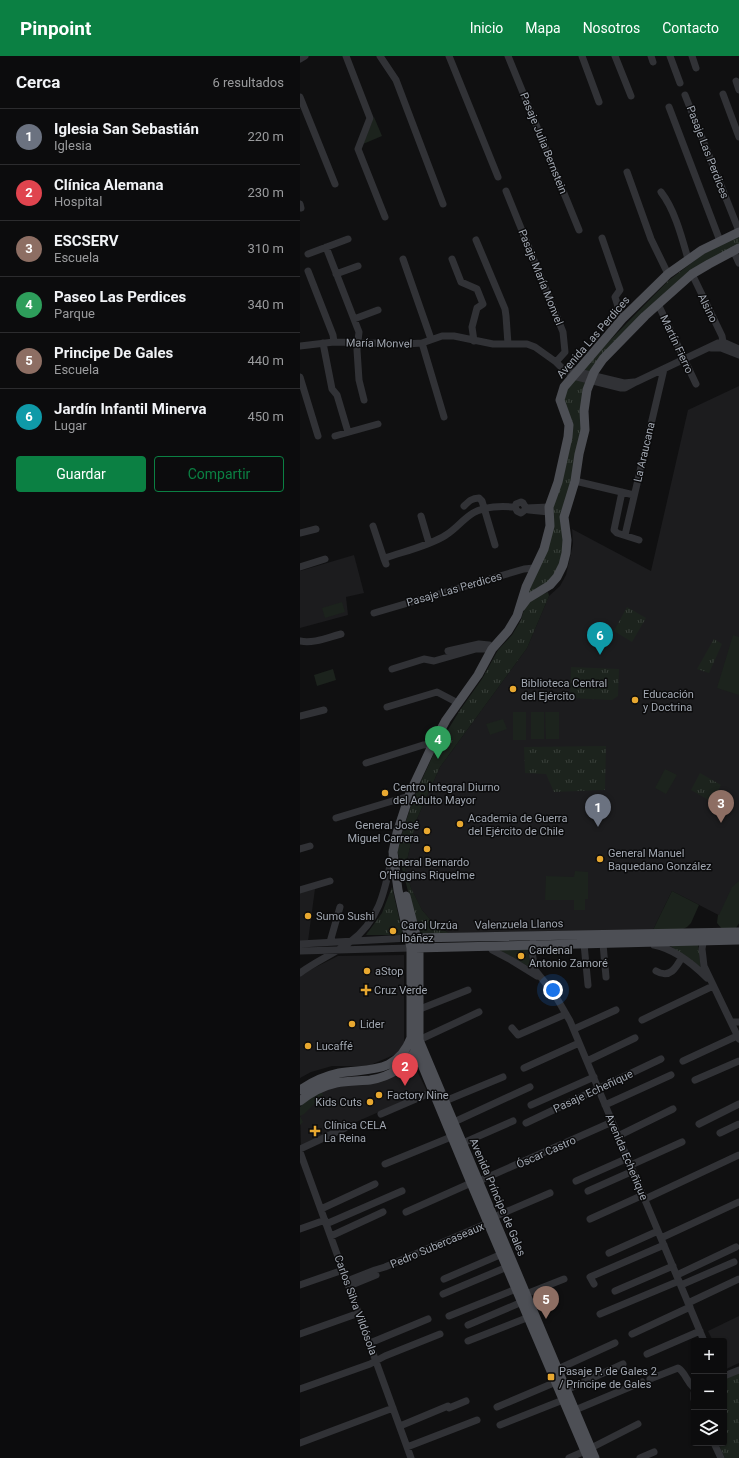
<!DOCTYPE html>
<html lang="es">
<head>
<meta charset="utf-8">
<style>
	:root { --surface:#0c0c0d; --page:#151516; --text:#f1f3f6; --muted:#9a9b9d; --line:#2c2c2e; --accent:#0b8043 }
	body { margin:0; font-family:Roboto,sans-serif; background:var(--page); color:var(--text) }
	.controls { position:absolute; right:12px; bottom:12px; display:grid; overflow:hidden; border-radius:4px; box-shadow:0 1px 3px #0004 }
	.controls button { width:36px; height:36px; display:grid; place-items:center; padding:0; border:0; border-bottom:1px solid var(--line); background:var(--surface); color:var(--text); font:20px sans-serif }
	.you { position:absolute; left:253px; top:934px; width:14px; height:14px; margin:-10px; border:3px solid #fff; border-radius:50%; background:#1a73e8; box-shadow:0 0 0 6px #1a73e833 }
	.badge { display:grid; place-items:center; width:26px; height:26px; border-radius:50%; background:var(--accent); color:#fff; font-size:13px; font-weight:700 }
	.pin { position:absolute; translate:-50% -33px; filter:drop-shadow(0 1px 2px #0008) }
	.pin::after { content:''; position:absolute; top:21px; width:14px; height:12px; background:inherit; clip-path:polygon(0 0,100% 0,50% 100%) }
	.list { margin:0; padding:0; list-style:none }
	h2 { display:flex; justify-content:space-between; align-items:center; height:52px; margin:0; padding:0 16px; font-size:17px }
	h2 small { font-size:13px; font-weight:400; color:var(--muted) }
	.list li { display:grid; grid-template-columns:26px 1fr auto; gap:12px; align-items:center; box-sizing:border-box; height:56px; padding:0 16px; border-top:1px solid var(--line) }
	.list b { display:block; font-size:15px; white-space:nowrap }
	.list p { margin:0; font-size:13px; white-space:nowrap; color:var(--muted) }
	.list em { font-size:13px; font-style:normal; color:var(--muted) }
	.actions { display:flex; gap:8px; padding:12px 16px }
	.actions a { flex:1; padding:9px 0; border:1px solid var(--accent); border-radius:4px; text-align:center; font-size:14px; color:var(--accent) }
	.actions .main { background:var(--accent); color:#fff }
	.icon { flex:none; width:22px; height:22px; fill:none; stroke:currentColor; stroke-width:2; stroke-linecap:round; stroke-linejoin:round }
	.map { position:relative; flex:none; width:439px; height:1402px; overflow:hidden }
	header { display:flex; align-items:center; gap:24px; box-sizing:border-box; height:56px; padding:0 20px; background:var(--accent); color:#fff }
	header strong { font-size:19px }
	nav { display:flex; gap:22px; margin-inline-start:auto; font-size:14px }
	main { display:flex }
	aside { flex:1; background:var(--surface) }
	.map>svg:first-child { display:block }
	.built { fill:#1c1c1e }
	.grass { fill:#1c231d }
	.park { fill:url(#park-tufts) }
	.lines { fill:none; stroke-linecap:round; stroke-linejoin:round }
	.minor { stroke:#313236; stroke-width:7 }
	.major { stroke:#4d4f55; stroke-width:9 }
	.poi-dot { fill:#e8a830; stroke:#0b0b0c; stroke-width:1.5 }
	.labels { text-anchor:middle; stroke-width:3; stroke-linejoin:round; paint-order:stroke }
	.street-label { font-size:11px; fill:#a1a7b1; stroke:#0b0b0c }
	.poi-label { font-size:11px; fill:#a1a7b1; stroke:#0b0b0c; text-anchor:start }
</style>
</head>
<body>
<header>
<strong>Pinpoint</strong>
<nav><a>Inicio</a><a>Mapa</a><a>Nosotros</a><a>Contacto</a></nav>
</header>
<main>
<aside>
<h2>Cerca<small>6 resultados</small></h2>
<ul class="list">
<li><span class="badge" style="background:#6b7280">1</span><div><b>Iglesia San Sebastián</b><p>Iglesia</p></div><em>220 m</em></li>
<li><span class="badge" style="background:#e0444e">2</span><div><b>Clínica Alemana</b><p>Hospital</p></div><em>230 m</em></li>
<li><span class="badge" style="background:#8d6e63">3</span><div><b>ESCSERV</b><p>Escuela</p></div><em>310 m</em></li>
<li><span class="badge" style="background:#2e9e5b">4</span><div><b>Paseo Las Perdices</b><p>Parque</p></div><em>340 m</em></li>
<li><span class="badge" style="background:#8d6e63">5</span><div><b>Principe De Gales</b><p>Escuela</p></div><em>440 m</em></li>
<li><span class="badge" style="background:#0f9aa8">6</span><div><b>Jardín Infantil Minerva</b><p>Lugar</p></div><em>450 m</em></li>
</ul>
<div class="actions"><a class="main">Guardar</a><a>Compartir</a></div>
</aside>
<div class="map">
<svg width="439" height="1402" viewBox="0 0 439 1402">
	<defs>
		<pattern id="park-tufts" width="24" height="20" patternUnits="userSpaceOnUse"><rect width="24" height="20" fill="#1c231d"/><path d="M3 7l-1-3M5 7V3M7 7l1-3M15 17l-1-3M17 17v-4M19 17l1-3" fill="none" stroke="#3a403b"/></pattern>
	</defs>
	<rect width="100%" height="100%" fill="#101011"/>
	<path class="built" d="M439,330V867L438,869L372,835L353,874L149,877L135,869L122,854L111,832L105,813L116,765L140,711L227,592L249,540L260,530L266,519L273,488L272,473L351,515L388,354Z
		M54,499L64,537L46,541L48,559L0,572V515Z
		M15,833L8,885H0V836Z
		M104,899V988L96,998L68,1010H32L11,1016L0,1022V921L4,917L38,900Z
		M115,1011L127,1035L1,1090L0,1052L9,1042L28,1032L87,1022Z
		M439,1260V1307L424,1314V1285H413L408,1275Z"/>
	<path class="grass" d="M74,61L82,80L63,88Z
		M42,546L45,556L25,562L22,552Z
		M433,579L439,581V639L417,632Z
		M33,613L36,624L17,630L14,619Z
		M213,656H226V684H213Z
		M231,656H244V683H231Z
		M245,656H259V683H246Z
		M203,663L207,673L190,679L186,668Z
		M365,713L377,719L366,738L355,732Z
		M275,815L288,816V843H285V854H274V844H245L246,820L274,821Z
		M439,825V867L436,872L422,873L417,867L418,859H419L432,831Z
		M372,835L399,849L391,867L387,871L383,873L353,874Z
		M227,889L231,912L194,891Z
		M21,1035L23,1039L4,1058L0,1060L3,1066L0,1069V1051L9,1042Z"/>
	<path class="park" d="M439,179V191L396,213L292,315L284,376L269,441L266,484L255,521L226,544L271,380L262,339L283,312L368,225L402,199Z
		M248,536L249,540L227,592L140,711L116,765L105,813L111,832L122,854L135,869L149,877L122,878L119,876L97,794L113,743L135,695L160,654L182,623L198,594L212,579L221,564L225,550L236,541Z
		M327,551L346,562L332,586L314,575Z
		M414,583L422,588L409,617L397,613Z
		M271,611L319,613L318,640L312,644L270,642Z
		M306,690L305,734L254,736L246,718L225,717L224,691Z
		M400,717L421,729L412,746L391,734Z
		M92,831L103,879H66L82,857Z
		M368,888H398L401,914Z
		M439,1316V1402H425L418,1387H424V1323Z"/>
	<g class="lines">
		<path class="minor" d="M46,0L70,62L58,93L85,161
			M80,0L96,24L143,148
			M149,0L198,121
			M208,0L279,174
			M282,0L299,46
			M315,0L331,40
			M351,0L353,6
			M370,0L380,27
			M392,0L396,12
			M0,3L5,0
			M436,25L439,34
			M423,38L439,81
			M385,39L439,175
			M0,41L35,128
			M369,51L420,185
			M327,116L351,183L368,218
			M206,135L263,276L265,296L256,306
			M361,136C375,154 382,182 388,203
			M0,148L1,152
			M302,182L320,234L315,241L322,263
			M176,184L205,253L206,260L208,288
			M26,191L59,276L57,294L59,324L64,344
			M433,194L439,207
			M8,198L48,183
			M103,203L131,283
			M152,203L161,226L177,233L183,248L177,252L172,271L174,285
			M8,215L33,279L34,286
			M36,218L58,210
			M392,218L422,280L423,286
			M358,248L396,328
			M54,263L78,254
			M23,287L32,333L37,339L48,376
			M122,287L144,361
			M0,290L34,286L106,288L122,287L142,280H154L193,288H227L235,291L256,306L266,316L273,320L321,332H325L336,326L418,287L423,286L439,293
			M411,292H421L439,299
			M274,315L324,327L334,326
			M0,321L18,380
			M35,380L78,368
			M275,425L334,439
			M322,436L314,474L317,477L339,484
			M164,450C169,445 172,442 179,442L182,445L195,489
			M215,451L217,455L221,457L225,454L226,452L249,451
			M215,451L216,448L221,446L223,447L226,452
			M229,454L249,456
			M121,460L129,487
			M73,470L84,503
			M0,477L16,473
			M325,479L364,313
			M86,508L84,503L88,501C106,495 131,489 146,479C156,473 163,463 173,457C186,450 200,450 215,451
			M0,511L25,503
			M74,557L224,513L234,512
			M0,585C13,588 29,581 41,578
			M148,595L179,588L189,589
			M92,613L124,603L134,605L176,593H192
			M87,651L137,636L158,647
			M0,660L24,654
			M66,707L123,689L133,688
			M36,762L109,740
			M0,793L10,790
			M0,834L30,825
			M404,881L402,893L404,910L439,983
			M30,886L40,851
			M233,886L232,889V896L235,914L255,939L270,965L404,1285
			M0,888L109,882
			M284,888L288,929
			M303,888L306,921
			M354,889C374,893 392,907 407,922
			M191,890L192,894L211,904L237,920
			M0,895L111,892
			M356,915C370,923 376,912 382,901
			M0,917C16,905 34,898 50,886C80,864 85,834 92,800
			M120,953L168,934
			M342,964L413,930
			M431,966H439
			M212,972L218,979L266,958
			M274,973L316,954
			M119,984L179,956
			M287,1005L335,982
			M383,1005L437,980
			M224,1012L279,987
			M395,1024L439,1005
			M145,1045L203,1021
			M231,1049L294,1021
			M305,1049L371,1019
			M81,1058L132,1036
			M154,1066L230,1031
			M226,1067L361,1003
			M399,1068L439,1048
			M420,1077L439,1068
			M318,1080L373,1053
			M163,1087L213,1065
			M0,1093L47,1071
			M0,1096L111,1402
			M85,1108L151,1081
			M331,1109L382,1086
			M179,1125L312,1066
			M276,1125L328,1102
			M288,1135L333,1115
			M345,1143L439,1099
			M21,1153L75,1128
			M106,1156L171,1127
			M194,1161L250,1137
			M290,1163L343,1139
			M26,1168L102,1135
			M0,1173L25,1164
			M31,1180L83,1156
			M361,1182L439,1146
			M309,1197L358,1175
			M377,1219L436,1191
			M144,1223L202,1198
			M47,1225L75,1214L85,1211L188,1167
			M294,1228L290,1221L364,1189
			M0,1229L43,1214
			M381,1229L434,1206
			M49,1230L76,1219
			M315,1235L373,1210
			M143,1238L207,1211
			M226,1238L264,1223
			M388,1247L439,1223
			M300,1258L379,1225
			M149,1260L216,1233
			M168,1269L222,1246
			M0,1278L59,1257
			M332,1278L390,1251
			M168,1285L229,1261
			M70,1287L128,1263
			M347,1298L400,1275
			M258,1313L315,1287
			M424,1320L439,1314
			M350,1323L378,1312C386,1317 386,1325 394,1332
			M0,1333L70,1308L85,1300L140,1278
			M266,1334L323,1308
			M394,1337V1343
			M197,1351L256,1326
			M275,1354L342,1326
			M200,1369L263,1344
			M100,1370L148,1350L149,1352L166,1345
			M0,1387L93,1352
			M414,1387L421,1402
			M107,1391L177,1364
			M291,1392L338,1368
			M269,1402L285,1395
			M340,1402L354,1396"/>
		<path class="major" d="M221,551L227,543L250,529L257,521L263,509L266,497L267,484L264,461L275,425L279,398L285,374L284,355L287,334L294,316L303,303L345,260L392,218L409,208L439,192
			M106,840L119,891V984L295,1402
			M112,882L439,876
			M115,892L439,884
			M0,1034C12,1026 25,1020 39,1017C70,1012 97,1018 111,982
			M0,1045C11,1036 22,1030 36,1027C47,1025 59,1025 70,1024C90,1021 109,1009 117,991
			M288,1402L171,1127L111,982V892L98,834L93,796L97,777L110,737L133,688L146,664L178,619L192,593L208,575L217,560L226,531L244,493L250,470L249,451L258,426L268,381L269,369L260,344L264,331L322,263L368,218L402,194L439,176"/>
	</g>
	<g class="poi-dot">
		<circle cx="213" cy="633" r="4"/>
		<circle cx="335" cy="644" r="4"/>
		<circle cx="85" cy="737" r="4"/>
		<circle cx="160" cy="768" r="4"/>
		<circle cx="127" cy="775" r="4"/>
		<circle cx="127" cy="793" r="4"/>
		<circle cx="300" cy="803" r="4"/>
		<circle cx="8" cy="860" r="4"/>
		<circle cx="93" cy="875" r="4"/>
		<circle cx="221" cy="900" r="4"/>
		<circle cx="67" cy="915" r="4"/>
		<path d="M64 928h4v4h4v4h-4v4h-4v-4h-4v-4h4z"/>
		<circle cx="52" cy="968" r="4"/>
		<circle cx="8" cy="990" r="4"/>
		<circle cx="79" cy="1039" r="4"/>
		<circle cx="70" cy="1046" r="4"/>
		<path d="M13 1069h4v4h4v4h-4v4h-4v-4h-4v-4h4z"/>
		<rect x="247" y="1317" width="8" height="8" rx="2"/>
	</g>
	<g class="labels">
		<g class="street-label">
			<text transform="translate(244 87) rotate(68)" y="4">Pasaje Julia Bernstein</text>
			<text transform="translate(408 96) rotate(69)" y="4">Pasaje Las Perdices</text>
			<text transform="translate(241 221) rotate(68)" y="4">Pasaje María Monvel</text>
			<text transform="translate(408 252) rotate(64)" y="4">Alsino</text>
			<text transform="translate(293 281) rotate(-49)" y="4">Avenida Las Perdices</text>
			<text transform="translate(79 287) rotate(1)" y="4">María Monvel</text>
			<text transform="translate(377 288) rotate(65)" y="4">Martín Fierro</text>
			<text transform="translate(344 396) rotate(-77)" y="4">La Araucana</text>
			<text transform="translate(154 533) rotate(-16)" y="4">Pasaje Las Perdices</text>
			<text transform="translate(219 868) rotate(-1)" y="4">Valenzuela Llanos</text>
			<text transform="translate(293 1035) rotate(-25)" y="4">Pasaje Echeñique</text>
			<text transform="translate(246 1096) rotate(-24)" y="4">Óscar Castro</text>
			<text transform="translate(327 1101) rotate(67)" y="4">Avenida Echeñique</text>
			<text transform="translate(198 1141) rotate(67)" y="4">Avenida Príncipe de Gales</text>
			<text transform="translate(137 1189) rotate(-23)" y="4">Pedro Subercaseaux</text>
			<text transform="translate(56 1249) rotate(70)" y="4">Carlos Silva Vildósola</text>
		</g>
		<g class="poi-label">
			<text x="221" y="631">Biblioteca Central<tspan x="221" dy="13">del Ejército</tspan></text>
			<text x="343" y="642">Educación<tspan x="343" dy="13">y Doctrina</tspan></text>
			<text x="93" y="735">Centro Integral Diurno<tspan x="93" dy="13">del Adulto Mayor</tspan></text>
			<text x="168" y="766">Academia de Guerra<tspan x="168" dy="13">del Ejército de Chile</tspan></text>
			<text x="119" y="773" text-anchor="end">General José<tspan x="119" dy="13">Miguel Carrera</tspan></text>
			<text x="308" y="801">General Manuel<tspan x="308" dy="13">Baquedano González</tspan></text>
			<text x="127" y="810" text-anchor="middle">General Bernardo<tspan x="127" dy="13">O’Higgins Riquelme</tspan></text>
			<text x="16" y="864">Sumo Sushi</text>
			<text x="101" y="873">Carol Urzúa<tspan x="101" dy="13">Ibáñez</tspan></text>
			<text x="229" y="898">Cardenal<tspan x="229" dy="13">Antonio Zamoré</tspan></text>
			<text x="75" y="919">aStop</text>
			<text x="74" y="938">Cruz Verde</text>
			<text x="60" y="972">Lider</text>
			<text x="16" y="994">Lucaffé</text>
			<text x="87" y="1043">Factory Nine</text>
			<text x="62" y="1050" text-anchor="end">Kids Cuts</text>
			<text x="24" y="1073">Clínica CELA<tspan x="24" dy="13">La Reina</tspan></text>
			<text x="259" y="1319">Pasaje P. de Gales 2<tspan x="259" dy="13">/ Príncipe de Gales</tspan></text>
		</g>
	</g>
</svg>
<div class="controls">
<button>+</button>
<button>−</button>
<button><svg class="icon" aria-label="layers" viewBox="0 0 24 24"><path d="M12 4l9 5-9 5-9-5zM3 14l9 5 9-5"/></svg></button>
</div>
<div class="you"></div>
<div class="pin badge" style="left:298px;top:771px;background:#6b7280">1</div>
<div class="pin badge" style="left:105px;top:1030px;background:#e0444e">2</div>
<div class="pin badge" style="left:421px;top:767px;background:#8d6e63">3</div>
<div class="pin badge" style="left:138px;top:703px;background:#2e9e5b">4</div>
<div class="pin badge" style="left:246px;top:1263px;background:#8d6e63">5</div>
<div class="pin badge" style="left:300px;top:599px;background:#0f9aa8">6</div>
</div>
</main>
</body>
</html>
